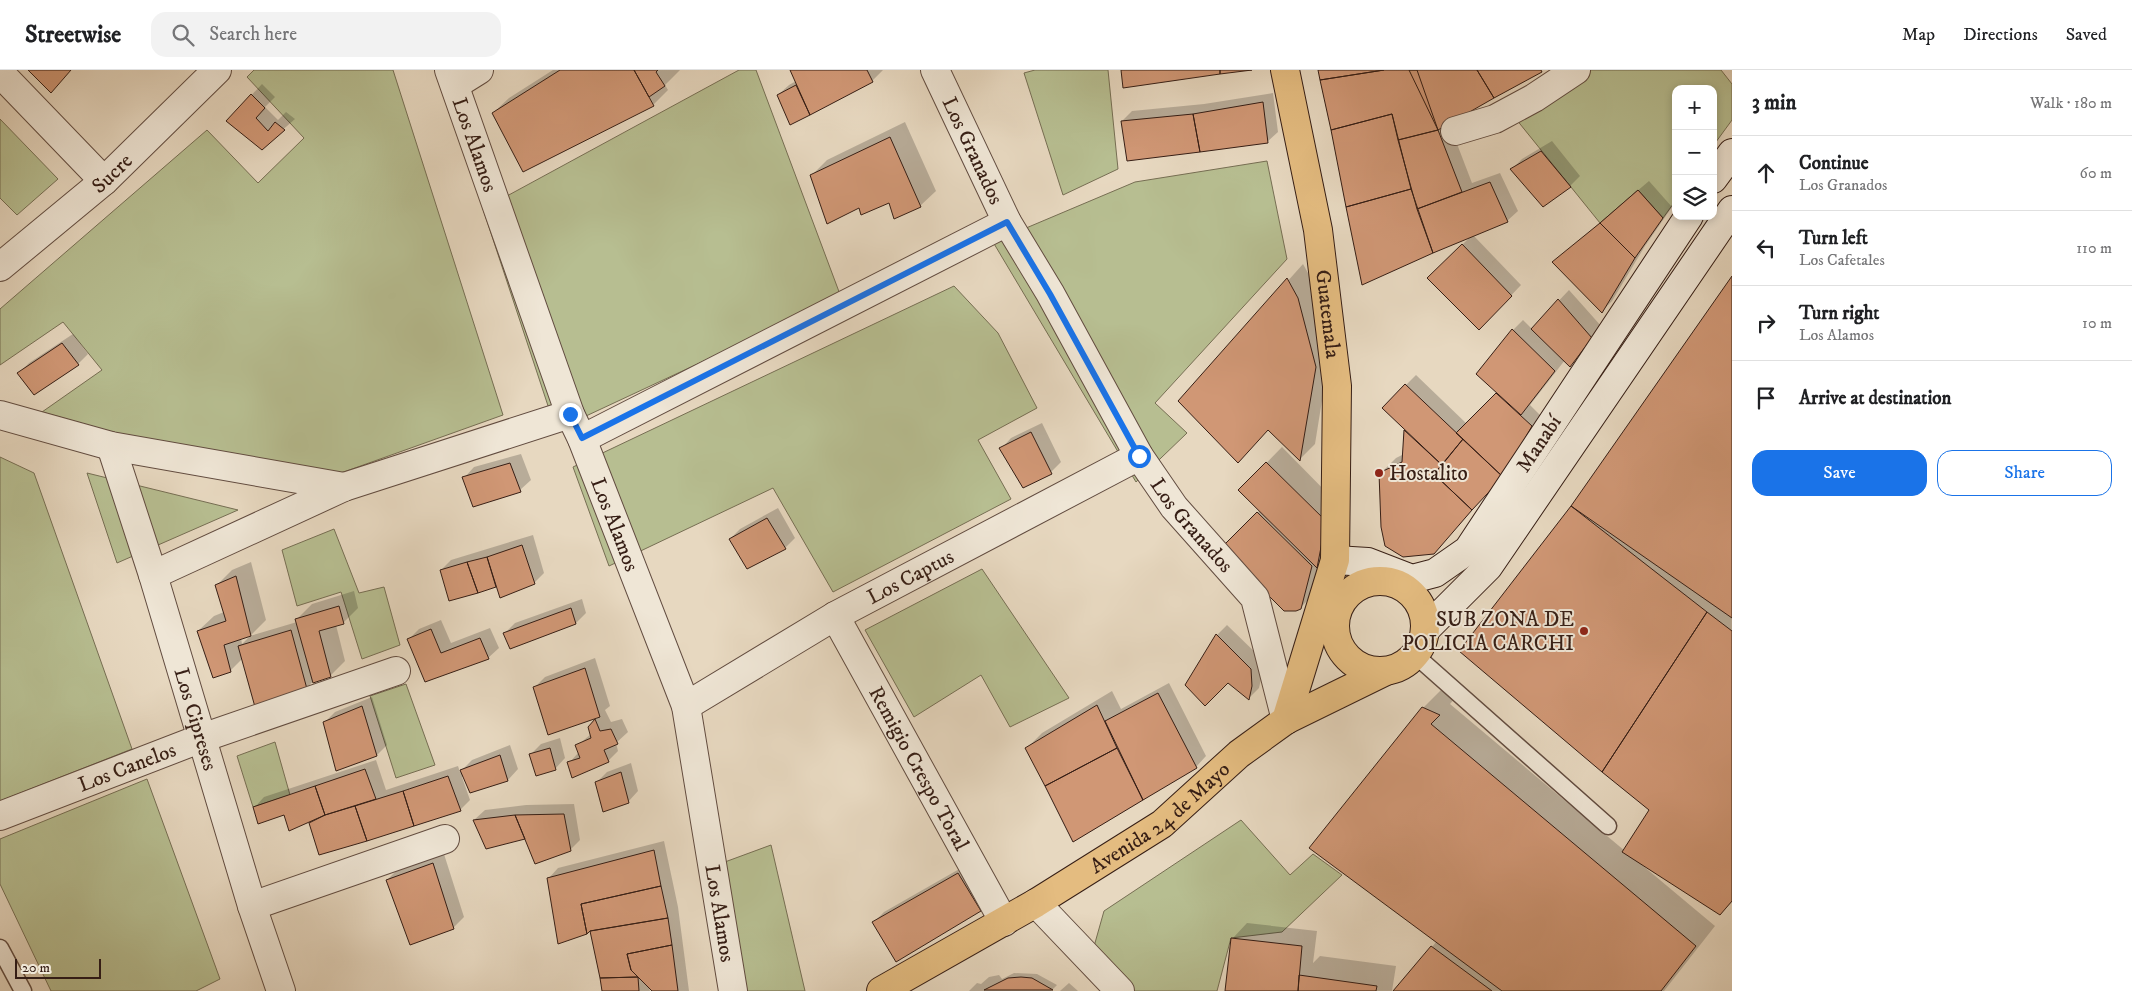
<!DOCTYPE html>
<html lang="en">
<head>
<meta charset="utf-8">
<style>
	:root { --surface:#fff; --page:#f2f2f2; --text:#202124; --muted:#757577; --line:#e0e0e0; --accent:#1a73e8 }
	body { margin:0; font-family:"IM FELL DW Pica",serif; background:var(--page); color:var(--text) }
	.controls { position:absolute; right:15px; top:15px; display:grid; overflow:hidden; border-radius:10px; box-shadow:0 2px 8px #0003 }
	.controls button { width:45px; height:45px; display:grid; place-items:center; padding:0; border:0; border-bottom:1px solid var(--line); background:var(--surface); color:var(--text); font:25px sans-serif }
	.scale { position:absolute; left:15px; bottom:12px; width:86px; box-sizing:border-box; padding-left:5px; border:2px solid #361e15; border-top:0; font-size:14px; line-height:18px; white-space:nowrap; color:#361e15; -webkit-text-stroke:4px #efe6d6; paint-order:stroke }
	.stop { position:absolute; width:15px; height:15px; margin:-11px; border:4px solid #1a73e8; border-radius:50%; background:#fff }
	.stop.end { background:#1a73e8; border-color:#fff; box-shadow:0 1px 5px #0008 }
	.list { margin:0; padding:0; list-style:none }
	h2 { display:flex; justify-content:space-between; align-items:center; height:65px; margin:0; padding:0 20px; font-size:21px }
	h2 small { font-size:16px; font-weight:400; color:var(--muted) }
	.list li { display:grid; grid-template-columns:32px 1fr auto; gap:15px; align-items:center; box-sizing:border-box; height:75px; padding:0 20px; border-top:1px solid var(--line) }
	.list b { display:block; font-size:19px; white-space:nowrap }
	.list p { margin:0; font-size:16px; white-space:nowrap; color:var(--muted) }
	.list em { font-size:16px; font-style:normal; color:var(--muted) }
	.actions { display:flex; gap:10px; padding:15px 20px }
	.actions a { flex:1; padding:11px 0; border:1px solid var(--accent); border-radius:15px; text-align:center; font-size:18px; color:var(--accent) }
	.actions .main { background:var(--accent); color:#fff }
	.icon { flex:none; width:28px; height:28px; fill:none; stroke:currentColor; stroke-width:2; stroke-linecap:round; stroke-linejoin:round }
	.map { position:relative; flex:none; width:1732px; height:921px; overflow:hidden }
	header { display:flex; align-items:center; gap:30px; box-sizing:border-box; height:70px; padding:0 25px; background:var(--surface); border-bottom:1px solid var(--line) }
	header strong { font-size:24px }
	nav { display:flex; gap:28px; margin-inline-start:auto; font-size:18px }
	.search { width:350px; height:45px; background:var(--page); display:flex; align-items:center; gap:12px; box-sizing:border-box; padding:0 18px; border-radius:15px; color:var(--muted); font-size:19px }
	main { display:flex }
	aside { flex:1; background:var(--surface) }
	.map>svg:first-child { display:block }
	.green { fill:#b7be91; stroke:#766e53 }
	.shadow { fill:#0003; fill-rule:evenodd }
	.building { fill:#d09775; stroke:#361e15 }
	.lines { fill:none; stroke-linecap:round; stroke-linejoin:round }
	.lane-casing { stroke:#624c40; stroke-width:19 }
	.street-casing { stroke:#624c40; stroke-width:30 }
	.secondary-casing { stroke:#361e15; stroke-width:30 }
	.primary-casing { stroke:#361e15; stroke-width:30 }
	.lane { stroke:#efe6d6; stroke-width:16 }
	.street { stroke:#efe6d6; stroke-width:28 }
	.secondary { stroke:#efe6d6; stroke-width:28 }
	.primary { stroke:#e4bc80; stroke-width:28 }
	.route { stroke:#1a73e8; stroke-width:6 }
	.poi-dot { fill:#8f2418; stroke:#efe6d6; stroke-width:2 }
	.labels { text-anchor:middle; stroke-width:4; stroke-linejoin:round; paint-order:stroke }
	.street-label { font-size:21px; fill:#361e15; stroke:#efe6d6 }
	.poi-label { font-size:21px; fill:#361e15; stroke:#efe6d6; text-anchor:start }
</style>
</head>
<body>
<header>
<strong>Streetwise</strong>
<div class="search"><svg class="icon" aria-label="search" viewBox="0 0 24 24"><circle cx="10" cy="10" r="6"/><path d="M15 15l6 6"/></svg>Search here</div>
<nav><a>Map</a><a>Directions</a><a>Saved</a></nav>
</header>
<main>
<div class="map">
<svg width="1732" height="921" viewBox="0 0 1732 921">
	<rect width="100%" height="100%" fill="#e7d8c0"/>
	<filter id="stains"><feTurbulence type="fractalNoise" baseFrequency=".004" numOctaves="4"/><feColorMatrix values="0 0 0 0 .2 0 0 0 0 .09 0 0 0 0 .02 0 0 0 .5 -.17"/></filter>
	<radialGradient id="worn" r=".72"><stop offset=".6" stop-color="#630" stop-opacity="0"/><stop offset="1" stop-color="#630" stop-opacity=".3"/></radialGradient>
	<path class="green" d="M254,0H393L503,345L327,408L253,402L42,342L102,300L63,252L0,295V239L207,60L258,113L304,68L247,7Z
		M739,0H756L841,227L556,360L483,139Z
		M1035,0H1108L1118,99L1063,125L1024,3Z
		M1587,0H1721L1732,14V50L1713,76V19H1676V130L1663,148L1638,120L1600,153L1516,49Z
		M0,49L58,109L17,145L0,128Z
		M1267,91L1287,189L1155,333L1187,363L1136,412L993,172L1135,112Z
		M954,216L998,263L1037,338L978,370L1011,429L833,522L773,418L609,496L573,397Z
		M0,387L34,403L132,679L0,731Z
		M87,403L238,440L117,493Z
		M334,459L359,523L384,517L400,575L362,589L341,522L297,536L282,480Z
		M982,499L1069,628L1010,657L981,605L914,647L865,560Z
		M406,614L435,695L396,708L370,626Z
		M275,672L290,725L253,737L237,686Z
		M147,709L220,909L196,921H51L0,814V769Z
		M1241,750L1290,805L1313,784L1342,805L1282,862L1231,868L1217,921H1130L1093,880L1104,841Z
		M771,775L805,921H738L714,796Z"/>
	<path class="shadow" d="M553,0H680L665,15L668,20L653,35L493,43L509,28Z
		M791,0H883L872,11L809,44L778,25L789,15L796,11Z
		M1320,0H1542L1449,53L1472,113L1500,103L1518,141L1507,151L1473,165L1521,215L1490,248L1429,208L1471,166L1432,182Z
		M262,14L275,27L265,37L278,50L286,42L295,49L262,78L228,50Z
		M1273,23L1278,62L1267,72L1122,51L1132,41L1204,34Z
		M905,52L936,121L920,136L890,131L860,137L812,105L827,90Z
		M1552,71L1580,106L1570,116L1512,99L1522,89Z
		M1649,111L1672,137L1645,176L1612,231L1602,241L1554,192Z
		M1303,194L1313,212L1330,281L1315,374L1300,389L1269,359L1238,391L1180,331Z
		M1732,209V832L1720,844L1643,794L1642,795L1715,856L1664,921H1395L1437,871L1423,638L1443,618L1458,625L1450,634L1625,781L1651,739L1461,581L1572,436Z
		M1569,220L1602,257L1570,295L1565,290L1530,335L1541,346L1513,395L1433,483L1380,404L1396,388L1404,384L1405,359L1383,338L1416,305L1467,354L1498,323L1513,260L1523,250L1532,259Z
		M73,264L88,284L78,294L19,303L29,293Z
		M1042,353L1061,392L1051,402L1001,379L1011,368Z
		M1282,377L1340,436L1315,523L1300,538L1291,541L1285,540L1222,478L1260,440L1240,420Z
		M521,384L531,410L520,420L464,408L474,397Z
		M778,438L795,468L785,478L730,469L740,459Z
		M533,465L544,503L534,513L497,516L450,529L441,500L451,490Z
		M251,492L266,550L250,566L297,552V549L312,534L354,521L358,538L343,553L336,555L345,591L330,606L313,611L307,618L243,588L230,601L198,561L214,546L224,542L216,516L232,500ZM251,565L242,574L241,568Z
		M582,529L586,543L576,553L505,563L515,553Z
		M441,550L451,573L490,558L499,578L488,588L426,611L409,569L419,559Z
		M1227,555L1261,588L1262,605L1259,618L1249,628L1228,612L1187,615L1217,565Z
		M595,588L610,636L605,640L611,652L622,649L628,662L616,673L618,681L608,691L569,693L579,682L577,676L591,664L589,657L599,646L535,617L545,607Z
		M1169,613L1206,686L1196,697L1143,729L1027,678L1042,663L1112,621L1121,639Z
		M372,627L387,675L377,685L324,653L335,642Z
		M560,668L565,688L555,699L531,684L541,674Z
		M510,675L518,699L508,710L470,722L464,706L462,707L470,730L460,740L320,783L309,751L254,738L264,727L376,690L386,720L458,696L460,702L472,690Z
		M631,693L638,721L628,732L597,712L607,702Z
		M574,734L580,770L570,780L474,750L485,740L526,735Z
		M664,771L678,837L689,921H654L649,917L650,921H603L591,859L548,809L558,798Z
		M444,784L464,847L453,858L387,810L397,800Z
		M968,794L991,830L981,840L896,890L874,852L884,842Z
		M1247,853L1317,861L1313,893L1320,886L1396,896L1392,921H1227L1232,869Z
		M1014,903L1037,904L1057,915L1051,921H969L977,913L981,914L989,907L999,905L1002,909Z
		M1069,913L1078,921H1060Z"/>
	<path class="building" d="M28,0H71L51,23Z
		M560,0H634L654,36L523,102L492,43Z
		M634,0H658L656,2L665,16L649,27Z
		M790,0H867L873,12L810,45Z
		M1121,0H1220V4L1123,18Z
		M1220,0H1252L1220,4Z
		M1318,0H1384L1320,10Z
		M1384,0H1417L1438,60L1398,70L1392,44L1331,60L1320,10Z
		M1409,0H1477L1494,28L1438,60Z
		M1477,0H1541L1542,2L1494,28Z
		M796,15L810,45L790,55L777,25Z
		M251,24L265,38L256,48L268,61L275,52L285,60L262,80L226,51Z
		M1263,32L1268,73L1200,82L1193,44Z
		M1193,44L1200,82L1127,91L1121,51Z
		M1392,44L1411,119L1346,137L1331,60Z
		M1438,60L1462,122L1417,139L1398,70Z
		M890,67L921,137L894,149L889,133L861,145L859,138L827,154L810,105Z
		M1541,81L1571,117L1543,137L1510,99Z
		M1490,112L1508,152L1433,183L1417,139Z
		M1411,119L1433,183L1362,215L1346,137Z
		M1638,120L1663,148L1635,188L1600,153Z
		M1600,153L1635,188L1602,243L1552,192Z
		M1462,174L1512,226L1479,260L1427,208Z
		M1732,206V548L1571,436Z
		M1287,208L1298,228L1316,297L1300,391L1268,360L1238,393L1178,331Z
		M1558,229L1592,268L1570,297L1531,259Z
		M1512,259L1555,301L1521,345L1476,304Z
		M62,273L79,295L34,325L17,303Z
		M1405,314L1463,369L1442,395L1382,338Z
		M1496,323L1532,356L1503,407L1456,363Z
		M1404,360L1442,395L1434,404L1472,440L1434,484L1403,487L1385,476L1381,457L1379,403L1402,392Z
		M1031,362L1052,404L1023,418L999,378Z
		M1463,369L1503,407L1472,440L1434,404Z
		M1266,392L1326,451L1317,498L1238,420Z
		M510,393L521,422L473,437L462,407Z
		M1571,436L1707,542L1602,702L1459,581Z
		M1257,442L1312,496L1301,539L1296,541H1284L1221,478Z
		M767,448L786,479L747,499L729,469Z
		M522,475L535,514L500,528L487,487Z
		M487,487L496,517L478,523L467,492Z
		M467,492L478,523L449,531L440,500Z
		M236,506L251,566L224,575L231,602L213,608L197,561L226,551L215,515Z
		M339,536L344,554L319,561L331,607L313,613L295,549Z
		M571,538L576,554L510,579L503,563Z
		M1707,542L1732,561V831L1720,845L1622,782L1649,740L1602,702Z
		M431,559L441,583L480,568L489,589L425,612L407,569Z
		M291,560L307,619L255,637L238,576Z
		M1216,564L1251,599L1252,616L1249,630L1228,613L1205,636L1185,615Z
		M585,598L600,647L548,665L533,617Z
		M1158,623L1197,698L1143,730L1105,651Z
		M1097,635L1117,678L1045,716L1025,678Z
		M362,636L377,686L336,701L323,652Z
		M1422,637L1440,645L1431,654L1696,876L1661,921H1502L1309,778Z
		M595,649L600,661L611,659L618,674L604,680L609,692L572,708L567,692L580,688L575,675L591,668L588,657Z
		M550,678L556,700L536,706L529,684Z
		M1117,678L1143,730L1073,772L1045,716Z
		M500,685L508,711L470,723L460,700Z
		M365,699L376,729L325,745L315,716Z
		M621,702L629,733L603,742L595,712Z
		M448,706L461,741L414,756L403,721Z
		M315,716L325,745L289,761L284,745L258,754L253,737Z
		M403,721L414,756L367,771L355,736Z
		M355,736L367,771L319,785L309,753L325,745Z
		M564,744L571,781L535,794L515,745Z
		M515,745L525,769L486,779L473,750Z
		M654,780L661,816L581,834L587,864L558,874L547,808Z
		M433,793L454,859L410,875L386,810Z
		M958,803L981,841L896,892L872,852Z
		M661,816L668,848L590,861L587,864L581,834Z
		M668,848L672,875L627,884L631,900L638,907L600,908L590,861Z
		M1231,868L1302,876L1298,921H1225Z
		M672,875L678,921H652L631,900L627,884Z
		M1431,876L1492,921H1393Z
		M1299,905L1377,916L1376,921H1298Z
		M638,907L639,921H602L600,908Z
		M1021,907L1032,908L1053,920H984L1008,908Z"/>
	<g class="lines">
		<defs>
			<path id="lane" d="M1415,585L1608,756
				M0,878L23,921"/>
			<g id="street">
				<path id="s1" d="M449,0L570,344L582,369L686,636L733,921"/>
				<path id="s2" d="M935,0L1007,152L1050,223L1139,386L1174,437L1255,528L1286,650"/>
				<path d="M0,3L104,111"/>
				<path d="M455,15L479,0"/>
				<path d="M1455,61L1495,49L1534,28L1576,0"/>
				<path id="s3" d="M0,197L104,111L217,0"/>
				<path d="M0,345L111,376L344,417"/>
				<path d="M582,369L1007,152"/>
				<path id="s4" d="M111,376L153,505L252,836L281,921"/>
				<path d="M153,505L344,417L570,344"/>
				<path id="s5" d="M835,546L1004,852"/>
				<path id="s6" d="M686,636L835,546L1139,386"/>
				<path id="s7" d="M0,746L202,668L396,601"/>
				<path d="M1036,833L1120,921"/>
				<path d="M252,836L445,769"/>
			</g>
			<g id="secondary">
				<path d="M1713,109L1732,83"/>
				<path id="s8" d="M1335,490L1368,492L1412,509L1435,503L1468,480L1689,146"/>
				<path d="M1425,560L1488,497L1732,140"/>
			</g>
			<g id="primary">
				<path id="s9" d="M1285,0L1318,160L1337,316L1335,490L1286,650"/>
				<circle cx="1380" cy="556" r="45"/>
				<path id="s10" d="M881,921L1036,833L1162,754L1239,684L1286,650L1386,601"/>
			</g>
		</defs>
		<use href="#lane" class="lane-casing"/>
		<use href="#street" class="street-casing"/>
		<use href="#secondary" class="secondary-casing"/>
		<use href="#primary" class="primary-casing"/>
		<use href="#lane" class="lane"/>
		<use href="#street" class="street"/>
		<use href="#secondary" class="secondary"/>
		<use href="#primary" class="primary"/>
	</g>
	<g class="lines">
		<path class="route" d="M570,344L582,368L1007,152L1050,224L1139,386"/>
	</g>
	<g class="poi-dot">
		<circle cx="1379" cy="403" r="5"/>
		<circle cx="1584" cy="561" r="5"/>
	</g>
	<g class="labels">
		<g class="street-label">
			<text dy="7" stroke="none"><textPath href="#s1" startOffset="79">Los Alamos</textPath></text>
			<text dy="7" stroke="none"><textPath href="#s2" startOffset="89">Los Granados</textPath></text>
			<text dy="7" stroke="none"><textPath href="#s3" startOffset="146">Sucre</textPath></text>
			<text dy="7" stroke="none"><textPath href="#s9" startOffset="248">Guatemala</textPath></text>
			<text dy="7" stroke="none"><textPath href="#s8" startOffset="272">Manabí</textPath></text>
			<text dy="7" stroke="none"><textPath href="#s1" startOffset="484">Los Alamos</textPath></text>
			<text dy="7" stroke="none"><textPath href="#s2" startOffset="524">Los Granados</textPath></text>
			<text dy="7" stroke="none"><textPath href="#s6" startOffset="259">Los Captus</textPath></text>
			<text dy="7" stroke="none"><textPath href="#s4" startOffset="286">Los Cipreses</textPath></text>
			<text dy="7" stroke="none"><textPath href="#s7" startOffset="136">Los Canelos</textPath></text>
			<text dy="7" stroke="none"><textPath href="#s5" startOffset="174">Remigio Crespo Toral</textPath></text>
			<text dy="7" stroke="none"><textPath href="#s10" startOffset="329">Avenida 24 de Mayo</textPath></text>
			<text dy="7" stroke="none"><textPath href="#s1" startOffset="889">Los Alamos</textPath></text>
		</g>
		<g class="poi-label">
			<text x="1389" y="410">Hostalito</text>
			<text x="1574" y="556" text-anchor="end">SUB ZONA DE<tspan x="1574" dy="24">POLICIA CARCHI</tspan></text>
		</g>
	</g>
	<rect width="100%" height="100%" filter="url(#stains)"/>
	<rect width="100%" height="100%" fill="url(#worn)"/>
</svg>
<div class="controls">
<button>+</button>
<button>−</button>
<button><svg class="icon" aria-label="layers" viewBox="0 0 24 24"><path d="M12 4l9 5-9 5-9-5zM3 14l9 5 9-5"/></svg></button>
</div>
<div class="scale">20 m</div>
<div class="stop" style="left:1139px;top:386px"></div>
<div class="stop end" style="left:570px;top:344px"></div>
</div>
<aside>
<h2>3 min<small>Walk · 180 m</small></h2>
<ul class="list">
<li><svg class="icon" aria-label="ahead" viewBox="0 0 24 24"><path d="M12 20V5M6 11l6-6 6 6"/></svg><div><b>Continue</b><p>Los Granados</p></div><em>60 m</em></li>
<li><svg class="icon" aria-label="left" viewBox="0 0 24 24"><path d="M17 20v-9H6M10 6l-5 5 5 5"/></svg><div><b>Turn left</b><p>Los Cafetales</p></div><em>110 m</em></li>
<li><svg class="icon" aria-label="right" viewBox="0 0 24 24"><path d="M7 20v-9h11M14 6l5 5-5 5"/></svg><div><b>Turn right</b><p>Los Alamos</p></div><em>10 m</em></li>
<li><svg class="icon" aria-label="arrive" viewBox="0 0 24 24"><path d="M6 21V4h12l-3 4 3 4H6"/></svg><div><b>Arrive at destination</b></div></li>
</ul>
<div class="actions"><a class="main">Save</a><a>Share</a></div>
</aside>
</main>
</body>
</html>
